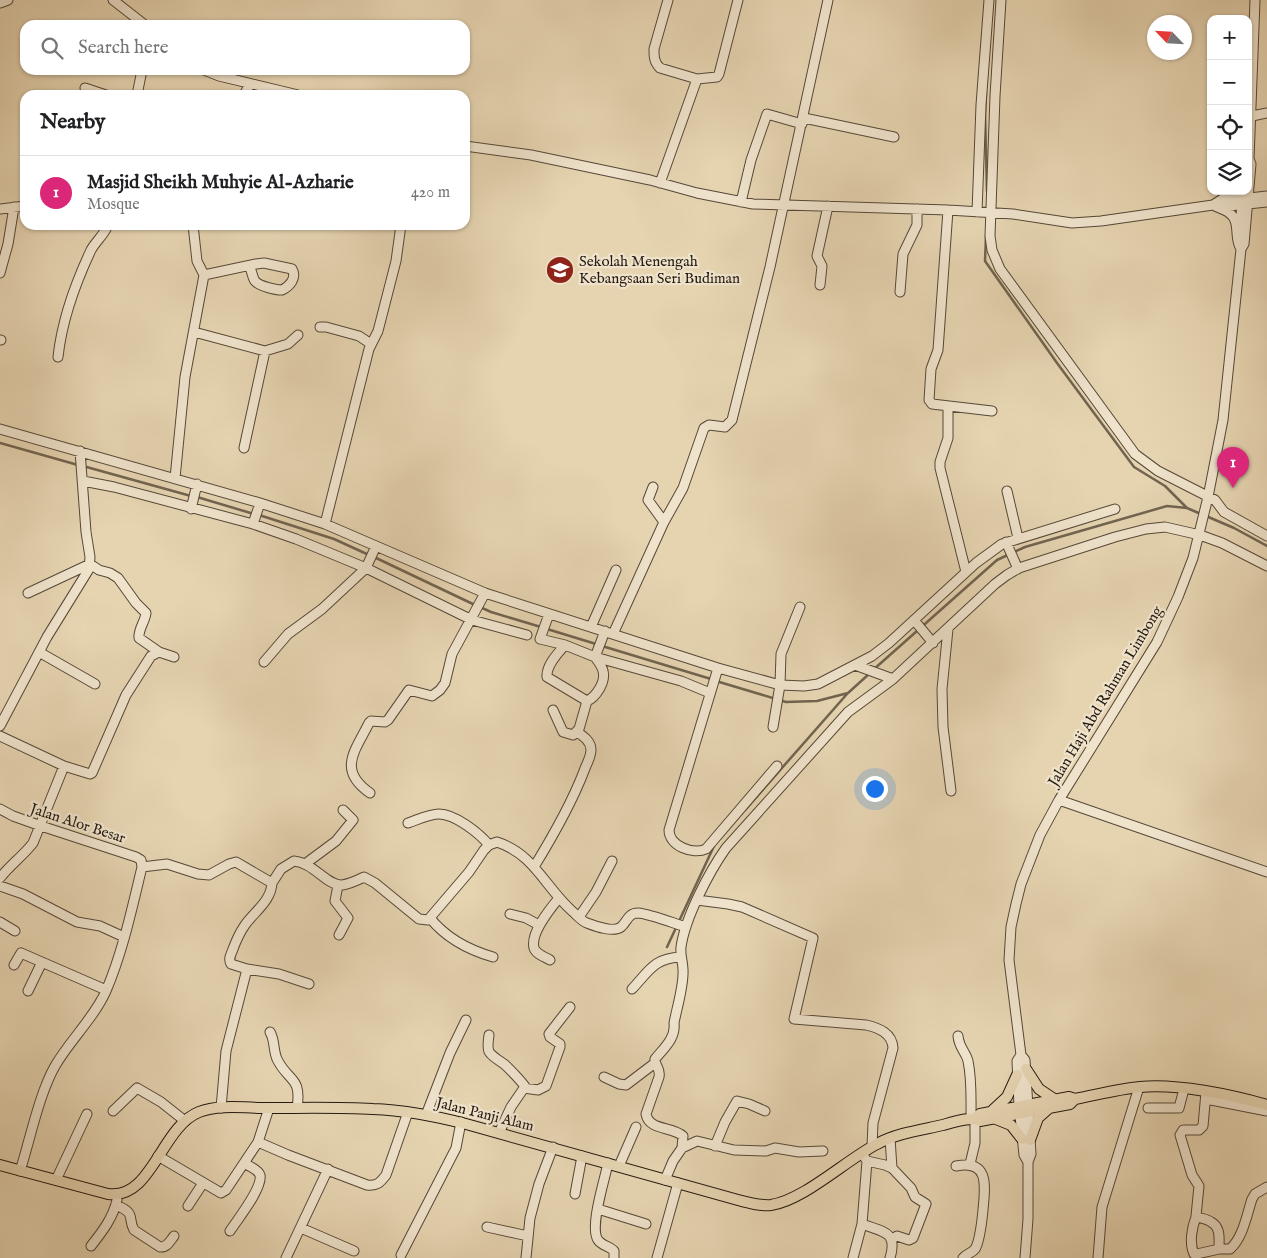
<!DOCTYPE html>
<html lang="en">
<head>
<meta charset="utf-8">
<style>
	:root { --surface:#fff; --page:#f2f2f2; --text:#202124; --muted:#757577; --line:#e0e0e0; --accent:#db2777 }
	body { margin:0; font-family:"IM FELL English",serif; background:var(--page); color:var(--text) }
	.controls { position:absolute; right:15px; top:15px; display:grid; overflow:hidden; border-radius:10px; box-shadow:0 1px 4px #0004 }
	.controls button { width:45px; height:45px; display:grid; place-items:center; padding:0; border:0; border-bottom:1px solid var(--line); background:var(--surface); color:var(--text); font:25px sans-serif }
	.compass { position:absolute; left:1147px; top:15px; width:45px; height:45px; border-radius:50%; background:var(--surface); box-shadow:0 1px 4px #0004; rotate:295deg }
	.you { position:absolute; left:874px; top:788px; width:18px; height:18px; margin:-12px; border:4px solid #fff; border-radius:50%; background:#1a73e8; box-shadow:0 0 0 8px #1a73e833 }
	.badge { display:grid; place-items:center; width:32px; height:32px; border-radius:50%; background:var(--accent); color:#fff; font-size:16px; font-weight:700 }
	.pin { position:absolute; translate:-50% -41px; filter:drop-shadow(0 1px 2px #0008) }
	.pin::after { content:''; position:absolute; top:26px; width:18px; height:15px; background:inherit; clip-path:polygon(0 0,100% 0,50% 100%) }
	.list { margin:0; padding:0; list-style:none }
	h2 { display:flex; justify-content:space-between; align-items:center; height:65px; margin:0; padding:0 20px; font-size:21px }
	h2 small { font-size:16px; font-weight:400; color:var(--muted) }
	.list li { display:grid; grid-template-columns:32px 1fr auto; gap:15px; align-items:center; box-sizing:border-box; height:75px; padding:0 20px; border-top:1px solid var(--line) }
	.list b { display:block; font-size:19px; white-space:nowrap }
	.list p { margin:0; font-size:16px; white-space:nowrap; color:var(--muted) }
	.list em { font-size:16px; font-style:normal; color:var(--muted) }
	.icon { flex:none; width:28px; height:28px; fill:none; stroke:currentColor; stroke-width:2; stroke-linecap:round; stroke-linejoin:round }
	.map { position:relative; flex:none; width:1267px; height:1258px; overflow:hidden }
	.search { position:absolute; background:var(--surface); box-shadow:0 1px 4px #0004; left:20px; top:20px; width:450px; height:55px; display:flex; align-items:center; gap:12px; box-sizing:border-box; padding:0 18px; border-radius:15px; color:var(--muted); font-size:19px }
	.panel { position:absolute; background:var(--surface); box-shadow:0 1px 4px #0004; left:20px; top:90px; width:450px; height:140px; border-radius:15px }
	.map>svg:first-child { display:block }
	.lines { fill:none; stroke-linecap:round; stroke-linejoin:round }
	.stream { stroke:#716450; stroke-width:2.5 }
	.minor-casing { stroke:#554838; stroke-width:11 }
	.major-casing { stroke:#251a10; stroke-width:12 }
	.minor { stroke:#efe3cc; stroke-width:9 }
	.major { stroke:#e6d4b1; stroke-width:10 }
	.labels { text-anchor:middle; stroke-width:4.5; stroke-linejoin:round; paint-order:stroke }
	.poi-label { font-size:15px; fill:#251a10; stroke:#efe3cc; text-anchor:start }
	.street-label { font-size:15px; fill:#251a10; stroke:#efe3cc }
</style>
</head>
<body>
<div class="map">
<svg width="1267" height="1258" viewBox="0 0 1267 1258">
	<rect width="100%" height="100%" fill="#e6d4b1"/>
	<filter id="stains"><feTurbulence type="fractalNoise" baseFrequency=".004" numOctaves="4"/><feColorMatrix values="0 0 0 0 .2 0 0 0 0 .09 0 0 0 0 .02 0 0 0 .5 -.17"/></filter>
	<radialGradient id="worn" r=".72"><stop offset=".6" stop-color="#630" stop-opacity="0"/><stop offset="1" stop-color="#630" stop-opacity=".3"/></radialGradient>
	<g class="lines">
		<path class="stream" d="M986,94L985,115L987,191
			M986,236L985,261L1057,363L1134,467L1165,486L1187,508
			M0,443L78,465
			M83,466L191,496
			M197,497L254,514
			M259,515L334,539L369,555
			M1206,516L1234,528L1267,546
			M374,557L475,605
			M480,607L491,612L541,627
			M547,629L596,644
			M602,646L711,679
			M873,670L997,560L1025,547L1167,506L1187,508L1201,514
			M716,681L786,702L817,701L848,693L869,674
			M745,810L847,694
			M667,947L714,846"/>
		<defs>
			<path id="minor" d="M113,0L145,25
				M668,0L654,49C654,57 654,62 660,68L697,79L717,77L719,74L738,0
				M1001,0L995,96L990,236L992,250L1000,269L1135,454L1158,471L1215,500L1224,512L1267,536
				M0,3L8,0
				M204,70L219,76L298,95
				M85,88L106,95
				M137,95L142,70
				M244,95L250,84
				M1252,116L1267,113
				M804,118L894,137
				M465,146L531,155L650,180L697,193L753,204L948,210L1013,214L1072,223L1101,221L1213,205L1235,191
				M660,183L697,79
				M1223,201L1267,196
				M741,202L751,160L767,114L802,124
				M1213,205C1218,208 1224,209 1228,212C1242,221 1233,237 1241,249
				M1220,207L1267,202
				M0,209L25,206
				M948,210L938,350L931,369L929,400L932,404L992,411
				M977,212L981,105L989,0
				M1240,227L1243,191
				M0,273L8,244L14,207
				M204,275L256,264L264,263L292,269C297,278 290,286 282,290C275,290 259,286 255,281C252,277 252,270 249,266
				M820,285L822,266L817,256L828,206
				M900,292L903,254L917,225V209
				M320,327H326L359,336L371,344
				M194,332L265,351L288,344L298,335
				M0,340H1
				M58,357C62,320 75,284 91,250C96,241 104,235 108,225
				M948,407V438L940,462V468L966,572
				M0,429L260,503L325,524L485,593L718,668L780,685L804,686L818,684L872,656L889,643L976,563L1002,544L1115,509
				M244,448L265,351
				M175,478L185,377L204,275L197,261L193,225
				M83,481L114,487L253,524L296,539L366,568L472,620L527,635
				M1007,491L1018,538
				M191,509L197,484
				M664,522L683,488L704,428L709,425L725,427L732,420L770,267L828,0
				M253,524L260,503
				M325,524L369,349L378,331L396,261L401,225
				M1006,542L1018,569
				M28,593L90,564L99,570L110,573L118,578L136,603L146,613C145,622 138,629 139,638L159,652
				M549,614L540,639L565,645L595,657L681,681L710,693
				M914,620L933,643
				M591,627L616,570
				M948,629L942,689L943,727L951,791
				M613,634L664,522L648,500L653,487
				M565,645C557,654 546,666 547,677L587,701
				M39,652L95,684
				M264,662L288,634L322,609L366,568L376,546
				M855,665L893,679
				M718,668L669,830C669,846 693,855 706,849L777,766
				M587,701C596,697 606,682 603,671C602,666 598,661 595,657L605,631
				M553,710L563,732L573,735L579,729L587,701
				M0,726L47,637L89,569L90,557L86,532L80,451
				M773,727L780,685L781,654L800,607
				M0,736L64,766L90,774L92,773L126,695L151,656L159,652L174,657
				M370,793C337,770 355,751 369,723L371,721L385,722L388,720L409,690L432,696L440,690L445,683L452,654L485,593
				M1059,800L1267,872
				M0,809L13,816L41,826L136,857L141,860L142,867
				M408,823C417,820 429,814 439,814C455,814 479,833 489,845
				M305,864L336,841L353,820L343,810
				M142,867L167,864L198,874L209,875L229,864L236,862L272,883C271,901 255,911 245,925C240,932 236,941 233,949C231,955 228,958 231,964L247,969L226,1051L221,1108
				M534,867C553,836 571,805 584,771C586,765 591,757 591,750C591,741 583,736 577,732
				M0,878C10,865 23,856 33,843L64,766
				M272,883L281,869L294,861C314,863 327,886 342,885C349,884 358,880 364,877L375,883L419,919L428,920L469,872L484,850L489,845L497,842C534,854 545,887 572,911C577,915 581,921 587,923C595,926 613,933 621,927C627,922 628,913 638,913C650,914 673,923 686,927
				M338,885L335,901L348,918L339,935
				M0,886L23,894L77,922L100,926L124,937
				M697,900L728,904L742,907L813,938L794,1019L866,1025C879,1028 892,1033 893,1048L873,1123L872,1146
				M510,914L526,918L539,925
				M579,917L596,892L612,861
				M430,918C446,938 469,950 493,957
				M0,922L15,931
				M550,960C545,957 536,954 534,948C530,933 550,909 559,898
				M14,965L21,953L106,990
				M247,969L279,974L309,984
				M632,989C649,971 654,958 681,957
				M28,991L42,962
				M270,1032C275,1040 273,1050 277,1059C288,1082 302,1076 297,1108
				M489,1035C486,1055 489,1053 504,1064C508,1067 523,1083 526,1088
				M958,1036C959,1048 966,1052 968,1061C972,1080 971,1099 971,1119
				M1021,1055L1017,1061L1019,1106L1024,1155L1028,1162
				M604,1077L619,1084L626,1085L655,1063
				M1206,1092L1203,1126L1199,1130H1183L1180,1135L1192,1175L1199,1186L1196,1216C1200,1219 1206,1218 1211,1222C1221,1227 1219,1239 1219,1249
				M1206,1099L1267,1111
				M269,1108L258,1142L288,1155L367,1185C377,1186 380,1183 386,1175L408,1112
				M1148,1108H1179L1184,1089
				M113,1111L137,1088L161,1102L185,1121
				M426,1115L450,1053L466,1020
				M499,1133L511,1107L524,1088L538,1090L546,1086L560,1047V1044L550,1037L549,1034L570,1007
				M890,1138L892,1168
				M715,1146L725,1122L737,1101L749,1104L765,1111
				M682,1148L697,1141L734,1150L766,1151L775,1148L799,1152L823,1151
				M158,1156L221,1193L226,1190L258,1142
				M867,1161L885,1165L892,1168L911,1188L915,1197L926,1204L913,1238L909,1240L897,1236L892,1239
				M608,1163C605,1179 589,1227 598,1240C602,1246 610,1246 614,1251V1258
				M970,1164L975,1143V1118
				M619,1166L636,1127
				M956,1166C990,1159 985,1187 983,1210C982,1220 980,1241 975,1249C972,1253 966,1254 963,1258
				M20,1171C30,1140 39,1094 55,1066C70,1040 94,1018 106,991C123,951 132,908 142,867
				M56,1180L87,1114
				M665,1180L673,1161L682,1148L683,1136C672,1126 649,1131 646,1114L659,1077C661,1068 654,1065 655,1059C664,1048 676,1038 674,1023C677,1007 684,985 683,970C683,962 680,955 681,947C685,918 709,872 726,848L848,712L893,679L995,584L1007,575L1019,568L1115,537L1146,529L1165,527L1200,535L1222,543L1267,566
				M575,1194L582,1156
				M116,1205C137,1214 127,1217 134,1230L160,1247C167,1248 170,1241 174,1236
				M188,1206L203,1183
				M598,1209L646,1224
				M1196,1217C1192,1227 1189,1243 1194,1254H1197L1219,1249H1230C1243,1238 1247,1214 1252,1199L1255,1194L1267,1187
				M862,1224C883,1232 898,1231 890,1258
				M487,1227L528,1236
				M301,1228L354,1251
				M230,1231C237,1220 263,1188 260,1175C258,1169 248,1166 244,1163
				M91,1246C102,1232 113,1218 117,1200
				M401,1255L456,1148L461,1122
				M286,1258L328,1169
				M526,1258L530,1218L539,1184L553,1147
				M657,1258L678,1183
				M853,1258L862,1224L867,1161L865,1158
				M1025,1258L1028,1219V1162L1031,1154L1025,1060L1021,1055L1009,960L1011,927L1016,904L1021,884L1040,835L1059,800L1157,642L1178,597L1193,558L1208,497L1223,420L1241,249L1244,244L1251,164L1249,159L1255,0
				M1098,1258L1102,1207L1139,1087"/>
			<path id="major" d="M1026,1069L1039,1089L1054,1099
				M993,1110L1007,1097L1017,1075
				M975,1118L980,1114L1069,1097L1075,1099C1096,1095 1118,1089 1140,1087C1176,1083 1232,1095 1267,1105
				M996,1119L1011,1125L1022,1139
				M1030,1140L1038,1118L1048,1109
				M0,1165L108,1194C152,1200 161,1127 199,1112C219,1104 246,1108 267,1108C302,1108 337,1107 373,1109C404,1110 435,1116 466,1124L738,1200C749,1203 760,1206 771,1205C804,1200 846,1160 877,1144C897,1133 921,1130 943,1125C953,1122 970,1116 980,1121L1070,1104L1075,1099"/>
		</defs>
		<use href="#minor" class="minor-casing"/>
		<use href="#major" class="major-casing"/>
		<use href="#minor" class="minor"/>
		<use href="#major" class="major"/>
	</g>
	<defs>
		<symbol id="school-disc" viewBox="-11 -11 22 22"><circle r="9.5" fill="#8f2418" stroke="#efe3cc"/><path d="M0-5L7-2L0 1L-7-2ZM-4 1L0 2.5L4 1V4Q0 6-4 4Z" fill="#fff"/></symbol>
	</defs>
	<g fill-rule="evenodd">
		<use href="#school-disc" x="544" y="254" width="32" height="32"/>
	</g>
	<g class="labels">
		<g class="poi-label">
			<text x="579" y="266">Sekolah Menengah<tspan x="579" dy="17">Kebangsaan Seri Budiman</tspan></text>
		</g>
		<g class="street-label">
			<text transform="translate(1105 696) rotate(-59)" y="5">Jalan Haji Abd Rahman Limbong</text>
			<text transform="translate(78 823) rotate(18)" y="5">Jalan Alor Besar</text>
			<text transform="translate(485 1114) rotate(14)" y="5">Jalan Panji Alam</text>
		</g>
	</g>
	<rect width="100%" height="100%" filter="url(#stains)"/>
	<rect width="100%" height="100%" fill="url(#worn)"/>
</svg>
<div class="controls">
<button>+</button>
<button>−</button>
<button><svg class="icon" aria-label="locate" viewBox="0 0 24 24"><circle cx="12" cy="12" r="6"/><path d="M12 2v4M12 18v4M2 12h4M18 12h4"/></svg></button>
<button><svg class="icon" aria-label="layers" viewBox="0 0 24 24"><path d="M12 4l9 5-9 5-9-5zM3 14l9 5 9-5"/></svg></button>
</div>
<svg class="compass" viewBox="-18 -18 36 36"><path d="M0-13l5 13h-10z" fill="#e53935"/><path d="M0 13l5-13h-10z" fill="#757577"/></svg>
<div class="you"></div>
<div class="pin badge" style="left:1233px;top:488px">1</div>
<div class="search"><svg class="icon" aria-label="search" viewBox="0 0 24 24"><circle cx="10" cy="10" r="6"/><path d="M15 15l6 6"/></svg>Search here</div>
<section class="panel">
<h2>Nearby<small></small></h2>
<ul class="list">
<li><span class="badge">1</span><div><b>Masjid Sheikh Muhyie Al-Azharie</b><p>Mosque</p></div><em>420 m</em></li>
</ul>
</section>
</div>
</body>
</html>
